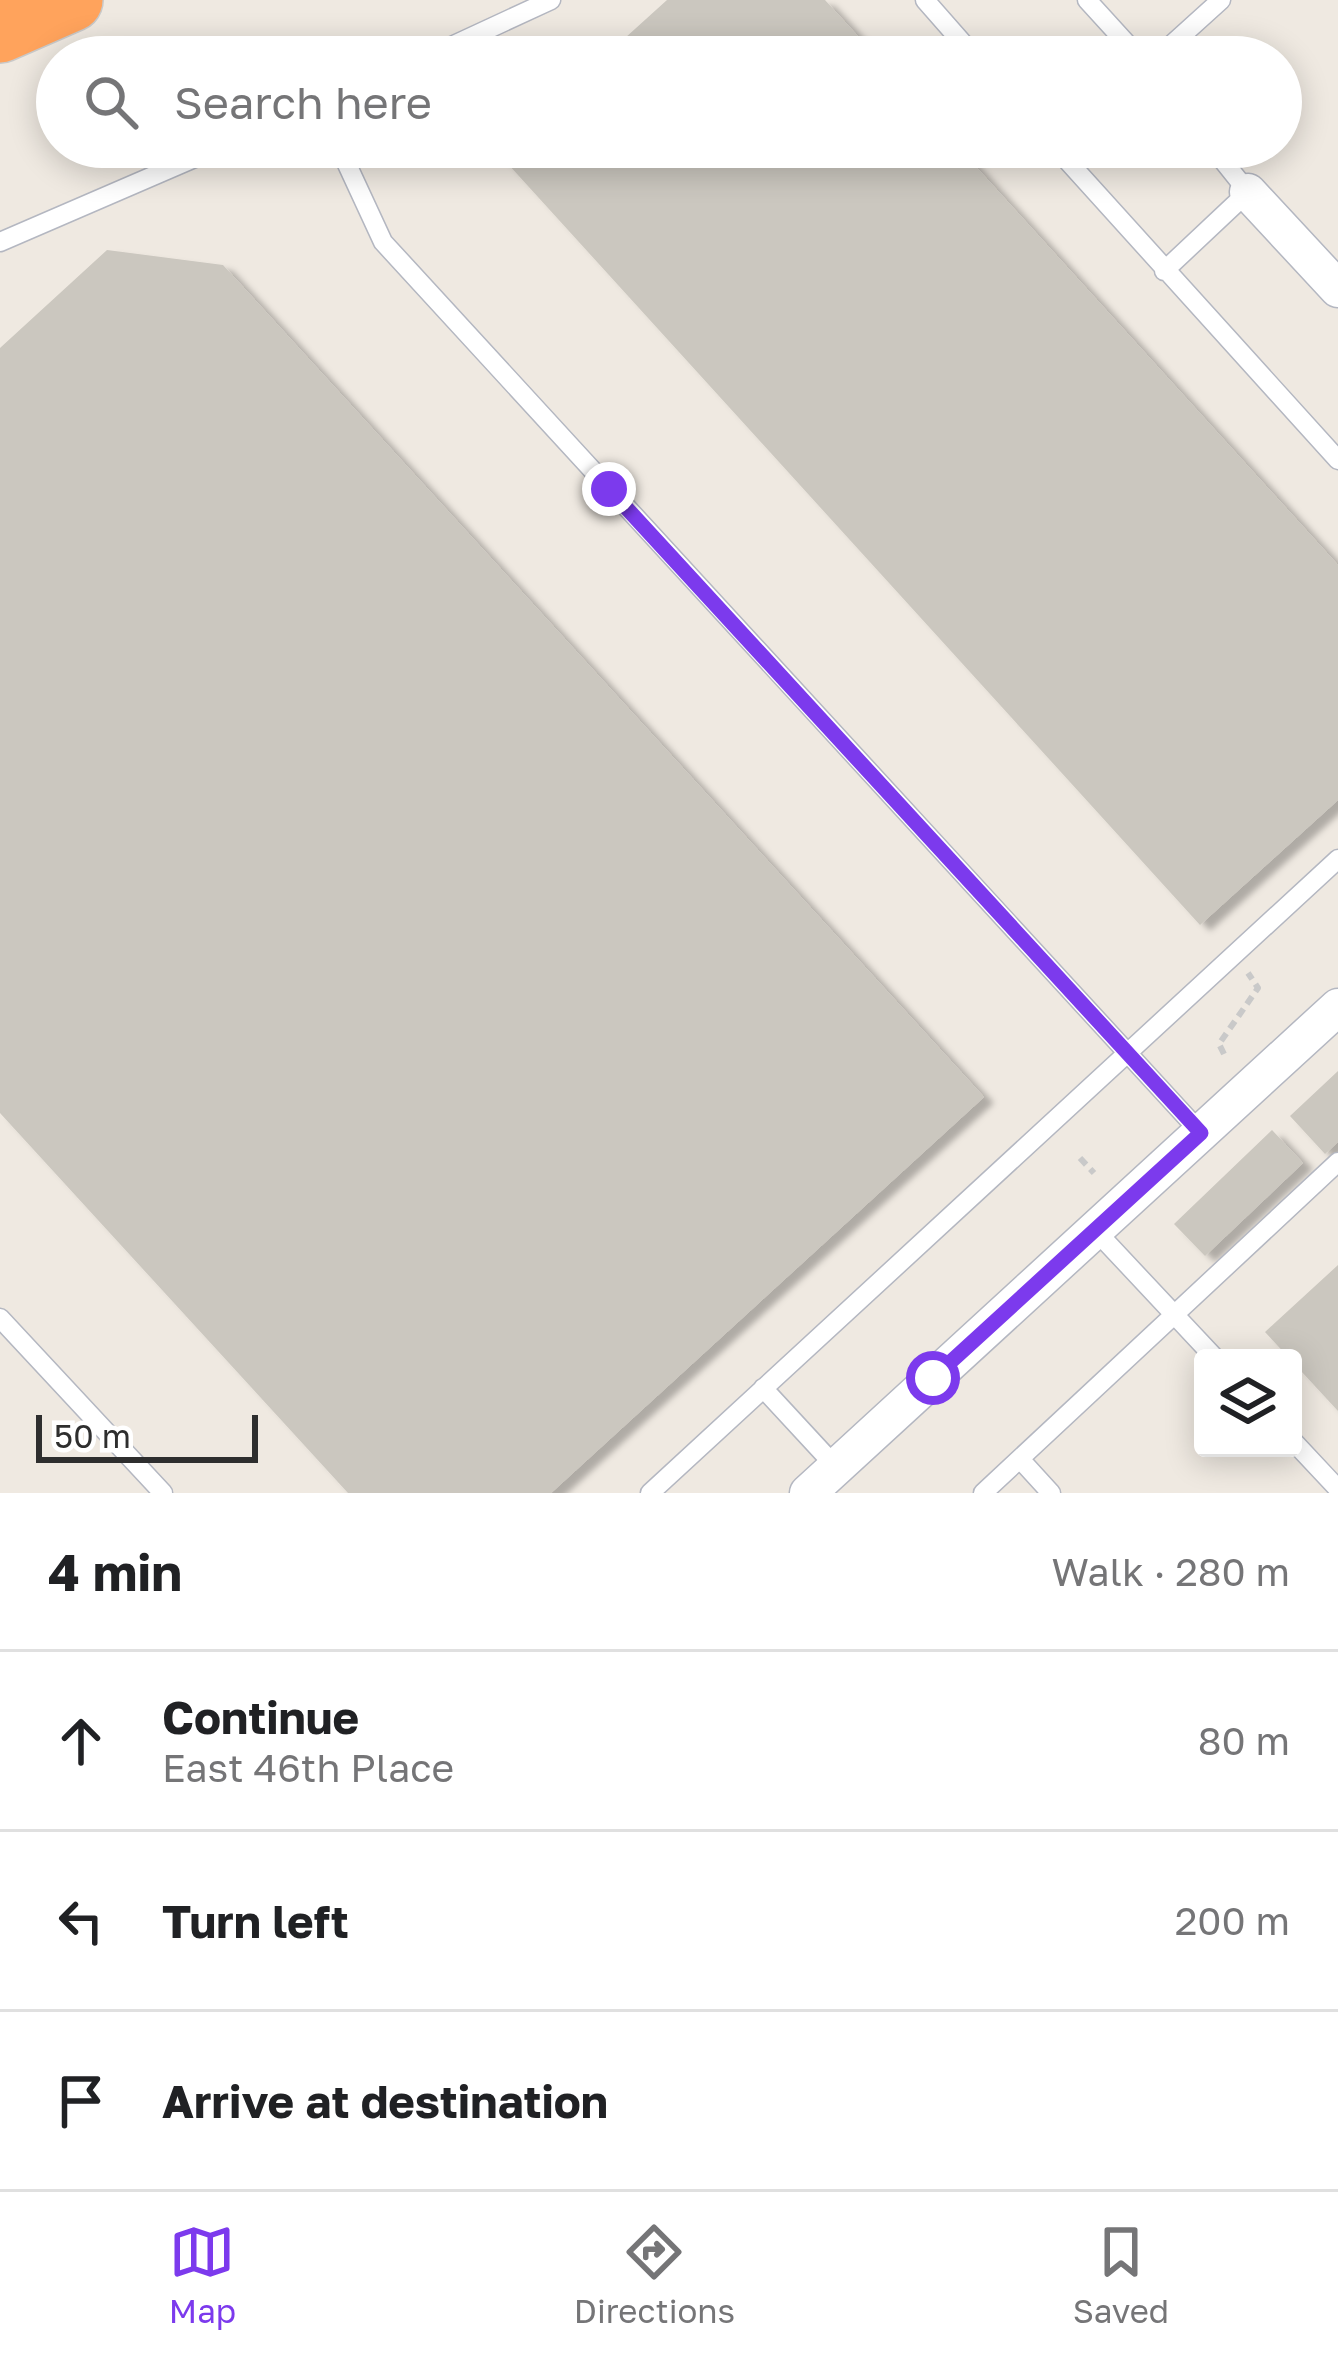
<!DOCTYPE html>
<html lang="en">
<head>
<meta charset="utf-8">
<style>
	:root { --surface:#fff; --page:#f6f6f6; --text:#202124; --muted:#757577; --line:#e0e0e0; --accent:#7c3aed }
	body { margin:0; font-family:"Golos Text",sans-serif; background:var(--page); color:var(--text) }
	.controls { position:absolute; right:36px; bottom:36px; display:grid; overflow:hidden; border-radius:12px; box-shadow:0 6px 30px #0003 }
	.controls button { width:108px; height:108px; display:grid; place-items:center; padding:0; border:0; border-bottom:3px solid var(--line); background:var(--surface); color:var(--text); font:60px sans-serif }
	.scale { position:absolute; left:36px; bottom:30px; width:222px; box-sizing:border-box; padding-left:12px; border:6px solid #2e2e2e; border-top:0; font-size:33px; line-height:42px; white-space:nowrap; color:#2e2e2e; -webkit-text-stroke:9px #fff; paint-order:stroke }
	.stop { position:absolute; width:36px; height:36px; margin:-27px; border:9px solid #7c3aed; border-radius:50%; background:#fff }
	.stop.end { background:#7c3aed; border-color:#fff; box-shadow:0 3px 12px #0008 }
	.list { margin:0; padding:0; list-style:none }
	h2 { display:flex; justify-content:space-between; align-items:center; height:156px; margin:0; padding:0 48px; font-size:51px }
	h2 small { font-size:39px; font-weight:400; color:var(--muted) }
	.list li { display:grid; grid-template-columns:78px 1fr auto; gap:36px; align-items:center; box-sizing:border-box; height:180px; padding:0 48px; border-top:3px solid var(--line) }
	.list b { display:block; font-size:45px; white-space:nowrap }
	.list p { margin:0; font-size:39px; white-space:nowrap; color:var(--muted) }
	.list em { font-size:39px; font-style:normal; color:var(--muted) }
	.icon { flex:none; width:66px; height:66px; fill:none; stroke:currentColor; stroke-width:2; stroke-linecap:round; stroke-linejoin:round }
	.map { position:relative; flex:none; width:1338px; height:1493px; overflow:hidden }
	.search { position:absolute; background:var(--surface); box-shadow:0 6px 30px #0003; left:36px; right:36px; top:36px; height:132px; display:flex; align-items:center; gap:30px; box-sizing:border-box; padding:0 42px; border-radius:66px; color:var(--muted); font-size:45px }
	.sheet { height:696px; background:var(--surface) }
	nav { display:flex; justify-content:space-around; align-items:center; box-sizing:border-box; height:168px; border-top:3px solid var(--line); background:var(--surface); font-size:33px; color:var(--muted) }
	nav a { display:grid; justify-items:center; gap:6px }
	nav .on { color:var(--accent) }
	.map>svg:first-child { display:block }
	.building { fill:#cbc7bf; filter:url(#shadow) }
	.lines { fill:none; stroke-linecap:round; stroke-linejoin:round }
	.lane-casing { stroke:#b4b7c1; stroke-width:21 }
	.street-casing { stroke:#b4b7c1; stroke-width:39 }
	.highway-casing { stroke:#c9c9c9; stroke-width:66 }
	.path { stroke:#c9c9c9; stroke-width:6; stroke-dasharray:9 6; stroke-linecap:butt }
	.lane { stroke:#fff; stroke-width:18 }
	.street { stroke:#fff; stroke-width:36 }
	.highway { stroke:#ffa35c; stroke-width:63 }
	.route { stroke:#7c3aed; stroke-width:15 }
</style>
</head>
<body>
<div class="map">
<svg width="1338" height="1493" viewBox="0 0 1338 1493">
	<defs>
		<filter id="shadow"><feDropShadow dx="10" dy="6" stdDeviation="3" flood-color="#0004"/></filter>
	</defs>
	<rect width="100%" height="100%" fill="#efe9e1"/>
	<path class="building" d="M667,0H825L877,57H604Z
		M505,147H958L1338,565V800L1200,925L498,153Z
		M107,250L223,265L984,1097L551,1493H348L0,1113V348Z
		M1338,1071V1142L1325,1154L1290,1116Z
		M1272,1130L1303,1163L1205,1256L1174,1224Z
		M1338,1265V1411L1265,1332Z"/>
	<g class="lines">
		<defs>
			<path id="lane" d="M925,0L975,57
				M1087,0L1139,57
				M428,57L551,0
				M1158,57L1221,0
				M339,147L383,242L1201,1133
				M1055,147L1338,460
				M0,242L220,147
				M1164,271L1248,192L1212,147
				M1095,1230L1215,1358
				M0,1318L163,1493
				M763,1388L836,1467
				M1293,1441L1338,1489
				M1020,1459L1051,1493
				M650,1493L1338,859
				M983,1493L1338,1162"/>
			<path id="street" d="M1248,192L1338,289
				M808,1493L1338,1007"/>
			<path id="highway" d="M0,31L71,0"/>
		</defs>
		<use href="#lane" class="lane-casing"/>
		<use href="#street" class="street-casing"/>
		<use href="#highway" class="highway-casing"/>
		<path class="path" d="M1224,1054L1219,1044L1258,988L1248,973
			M1080,1158L1094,1173"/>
		<use href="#lane" class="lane"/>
		<use href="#street" class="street"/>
		<use href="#highway" class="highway"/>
	</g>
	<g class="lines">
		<path class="route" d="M609,489L1201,1133L933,1378"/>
	</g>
</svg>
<div class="controls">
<button><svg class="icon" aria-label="layers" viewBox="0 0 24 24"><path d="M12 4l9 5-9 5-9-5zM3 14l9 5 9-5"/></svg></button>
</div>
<div class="scale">50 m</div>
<div class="stop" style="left:933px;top:1378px"></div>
<div class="stop end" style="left:609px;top:489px"></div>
<div class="search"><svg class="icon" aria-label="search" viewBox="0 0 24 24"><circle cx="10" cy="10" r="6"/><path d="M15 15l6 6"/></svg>Search here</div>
</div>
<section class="sheet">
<h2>4 min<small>Walk · 280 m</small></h2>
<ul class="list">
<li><svg class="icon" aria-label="ahead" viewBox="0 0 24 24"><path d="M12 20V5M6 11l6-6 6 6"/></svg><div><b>Continue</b><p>East 46th Place</p></div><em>80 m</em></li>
<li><svg class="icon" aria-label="left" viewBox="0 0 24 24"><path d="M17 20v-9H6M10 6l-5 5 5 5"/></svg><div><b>Turn left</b></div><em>200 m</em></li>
<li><svg class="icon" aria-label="arrive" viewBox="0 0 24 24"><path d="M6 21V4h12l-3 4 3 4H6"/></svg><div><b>Arrive at destination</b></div></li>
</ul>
</section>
<nav>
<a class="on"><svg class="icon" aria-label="map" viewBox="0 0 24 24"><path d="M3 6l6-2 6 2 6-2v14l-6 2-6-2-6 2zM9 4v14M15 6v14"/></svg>Map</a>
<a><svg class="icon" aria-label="directions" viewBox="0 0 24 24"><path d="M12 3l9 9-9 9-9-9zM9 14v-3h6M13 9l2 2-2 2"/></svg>Directions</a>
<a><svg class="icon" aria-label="saved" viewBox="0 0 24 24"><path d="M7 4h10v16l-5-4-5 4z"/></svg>Saved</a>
</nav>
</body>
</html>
